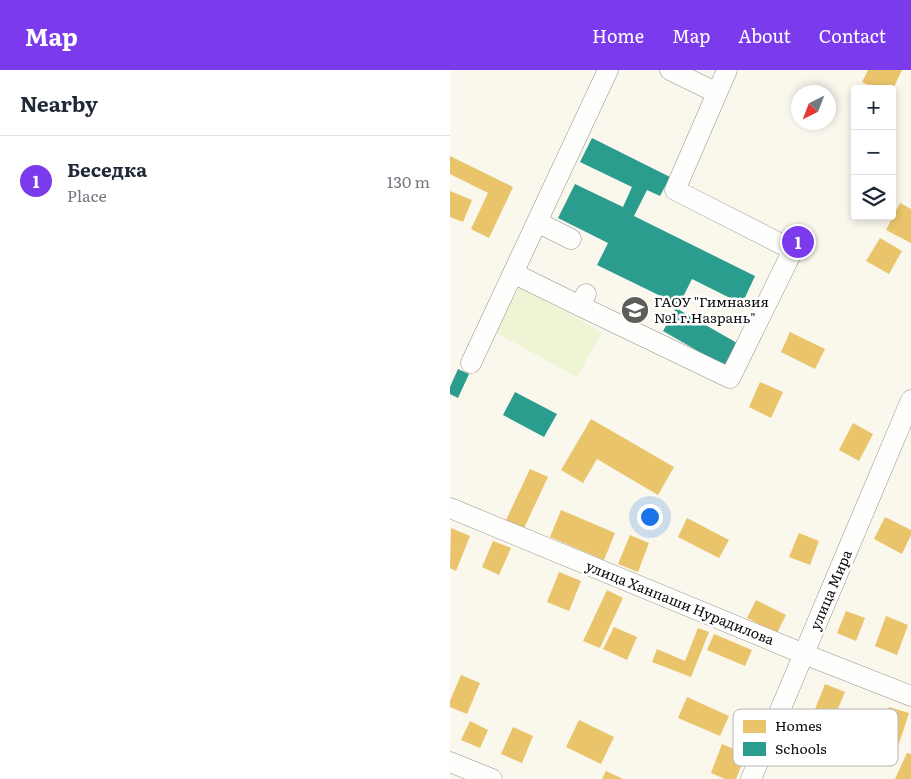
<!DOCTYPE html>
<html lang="en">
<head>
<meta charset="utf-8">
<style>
	:root { --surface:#fff; --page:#f6f6f7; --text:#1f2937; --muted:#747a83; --line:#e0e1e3; --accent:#7c3aed }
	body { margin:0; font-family:Literata,serif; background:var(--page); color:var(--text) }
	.controls { position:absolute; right:15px; top:15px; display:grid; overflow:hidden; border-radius:5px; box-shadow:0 2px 8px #0003 }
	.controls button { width:45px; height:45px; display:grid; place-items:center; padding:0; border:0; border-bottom:1px solid var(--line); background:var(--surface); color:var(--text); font:25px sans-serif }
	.compass { position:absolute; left:341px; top:15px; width:45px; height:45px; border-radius:50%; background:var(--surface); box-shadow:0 2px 8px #0003; rotate:222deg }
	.you { position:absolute; left:199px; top:446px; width:18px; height:18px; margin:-12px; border:4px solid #fff; border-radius:50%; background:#1a73e8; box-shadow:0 0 0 8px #1a73e833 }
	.badge { display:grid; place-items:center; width:32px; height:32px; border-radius:50%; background:var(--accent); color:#fff; font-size:16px; font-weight:700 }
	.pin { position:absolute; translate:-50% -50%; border:2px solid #fff; box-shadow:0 1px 5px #0006 }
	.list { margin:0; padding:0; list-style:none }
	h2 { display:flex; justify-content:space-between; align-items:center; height:65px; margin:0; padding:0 20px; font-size:21px }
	h2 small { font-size:16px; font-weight:400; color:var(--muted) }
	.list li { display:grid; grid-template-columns:32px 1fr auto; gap:15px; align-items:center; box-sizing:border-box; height:90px; padding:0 20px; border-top:1px solid var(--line) }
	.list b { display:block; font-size:19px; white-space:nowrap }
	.list p { margin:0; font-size:16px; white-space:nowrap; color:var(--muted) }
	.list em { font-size:16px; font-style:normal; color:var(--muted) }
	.icon { flex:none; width:28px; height:28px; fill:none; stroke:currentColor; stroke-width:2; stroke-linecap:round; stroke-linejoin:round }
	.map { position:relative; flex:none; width:461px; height:709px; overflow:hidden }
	header { display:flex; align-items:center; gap:30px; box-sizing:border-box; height:70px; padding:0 25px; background:var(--accent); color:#fff }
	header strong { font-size:24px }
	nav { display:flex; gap:28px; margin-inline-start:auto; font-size:18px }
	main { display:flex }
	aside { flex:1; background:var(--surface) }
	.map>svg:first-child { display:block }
	.pitch { fill:#edf5d5 }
	.homes { fill:#e9c46a }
	.schools { fill:#2a9d8f }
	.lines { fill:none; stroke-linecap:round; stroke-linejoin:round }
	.minor-casing { stroke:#92918c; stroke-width:21 }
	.minor { stroke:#fefefc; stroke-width:20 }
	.labels { text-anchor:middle; stroke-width:5; stroke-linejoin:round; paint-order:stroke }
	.poi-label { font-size:14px; fill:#0a0a0a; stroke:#fff; text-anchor:start }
	.street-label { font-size:14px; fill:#0a0a0a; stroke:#fff }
	.key { fill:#fff; stroke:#b6b6b6; stroke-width:1 }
	.key-label { font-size:14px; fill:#0a0a0a }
</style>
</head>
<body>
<header>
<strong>Map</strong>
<nav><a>Home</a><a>Map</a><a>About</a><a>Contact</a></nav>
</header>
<main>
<aside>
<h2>Nearby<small></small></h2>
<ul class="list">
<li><span class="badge">1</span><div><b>Беседка</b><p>Place</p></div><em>130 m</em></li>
</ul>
</aside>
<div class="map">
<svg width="461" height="709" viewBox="0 0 461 709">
	<rect width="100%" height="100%" fill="#faf7ed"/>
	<path class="pitch" d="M70,217L152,262L127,307L45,262Z"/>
	<path class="homes" d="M418,0H452L443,19H426L412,12Z
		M0,86L63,117L39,168L21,159L38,123L0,104Z
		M0,121L22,130L13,152L0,147Z
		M450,133L461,139V173L436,160Z
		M430,168L452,181L439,204L416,191Z
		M340,262L375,279L365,299L331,282Z
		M310,312L333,322L321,348L299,337Z
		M141,349L224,397L208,425L147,389L133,413L111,400Z
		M403,353L423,364L409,391L389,380Z
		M80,399L98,407L74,458L56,450Z
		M111,440L165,463L154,490L100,467Z
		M435,447L461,460V465L452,484L424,469Z
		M237,448L279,470L269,488L228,467Z
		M1,458L20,466L6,501L0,498Z
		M349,463L369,471L360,495L339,487Z
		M180,465L199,473L188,502L168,494Z
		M43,471L61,478L49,505L32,497Z
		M109,502L131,511L119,541L97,532Z
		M157,520L173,528L150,578L133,571Z
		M306,530L336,545L327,563L297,548Z
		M396,541L415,548L406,571L387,563Z
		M436,546L458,555L447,585L425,576Z
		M164,557L187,567L177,590L153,579Z
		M248,558L259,562L241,607L202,592L207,579L235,591Z
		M264,564L302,580L295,596L257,580Z
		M11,605L30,613L17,644L0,637V631Z
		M375,614L395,622L379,660L360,652Z
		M237,627L279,646L270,666L228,648Z
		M439,637L459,643L445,686L425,679Z
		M129,650L164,667L151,694L116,677Z
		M20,651L38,660L30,678L11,670Z
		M63,657L83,666L72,693L51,684Z
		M272,674L296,684L286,709H275L261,703Z
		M457,683L461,684V709H445Z
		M156,701L173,709H152Z"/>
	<path class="schools" d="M142,68L220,107L210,126L197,120L184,146L305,206L292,234L242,209L229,235L147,195L158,173L108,148L125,114L173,137L182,117L130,92Z
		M347,162L355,169L352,176H343L340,167Z
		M226,238L287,273L274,296L213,261Z
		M8,299L19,304L8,328L0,324V317Z
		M65,322L107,344L94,367L53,345Z"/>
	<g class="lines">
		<defs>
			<path id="minor" d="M220,0L267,23
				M87,152L121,169
				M63,203L130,236L136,224
				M130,236L280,308L343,180L225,120L277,0
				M21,293L158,0
				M0,438L354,584L461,626
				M0,692L42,709
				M301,709L461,330"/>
		</defs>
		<use href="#minor" class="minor-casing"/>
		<use href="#minor" class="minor"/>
	</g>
	<defs>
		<symbol id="school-disc" viewBox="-11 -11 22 22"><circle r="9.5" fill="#5e5d59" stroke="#fff"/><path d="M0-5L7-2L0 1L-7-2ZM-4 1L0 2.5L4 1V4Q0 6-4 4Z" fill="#fff"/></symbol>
	</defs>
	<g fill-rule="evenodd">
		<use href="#school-disc" x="169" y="224" width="32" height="32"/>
	</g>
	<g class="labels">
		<g class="poi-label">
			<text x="204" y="237">ГАОУ "Гимназия<tspan x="204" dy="16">№1 г.Назрань"</tspan></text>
		</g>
		<g class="street-label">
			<text transform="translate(381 520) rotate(-67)" y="5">улица Мира</text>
			<text transform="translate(230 533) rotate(22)" y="5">улица Ханпаши Нурадилова</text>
		</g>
	</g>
	<rect x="283" y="639" width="165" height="57" rx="8" class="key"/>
	<rect x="293" y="650" width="23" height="13" fill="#e9c46a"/>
	<rect x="293" y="672" width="23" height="14" fill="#2a9d8f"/>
	<g class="key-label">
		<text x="325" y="661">Homes</text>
		<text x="325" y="684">Schools</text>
	</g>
</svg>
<div class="controls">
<button>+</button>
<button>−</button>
<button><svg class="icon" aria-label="layers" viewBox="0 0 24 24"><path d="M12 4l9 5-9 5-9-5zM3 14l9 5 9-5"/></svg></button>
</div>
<svg class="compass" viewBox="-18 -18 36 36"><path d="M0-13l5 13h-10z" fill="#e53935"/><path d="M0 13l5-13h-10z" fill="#747a83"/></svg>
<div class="you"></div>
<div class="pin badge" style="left:348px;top:172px">1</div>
</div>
</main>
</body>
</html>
